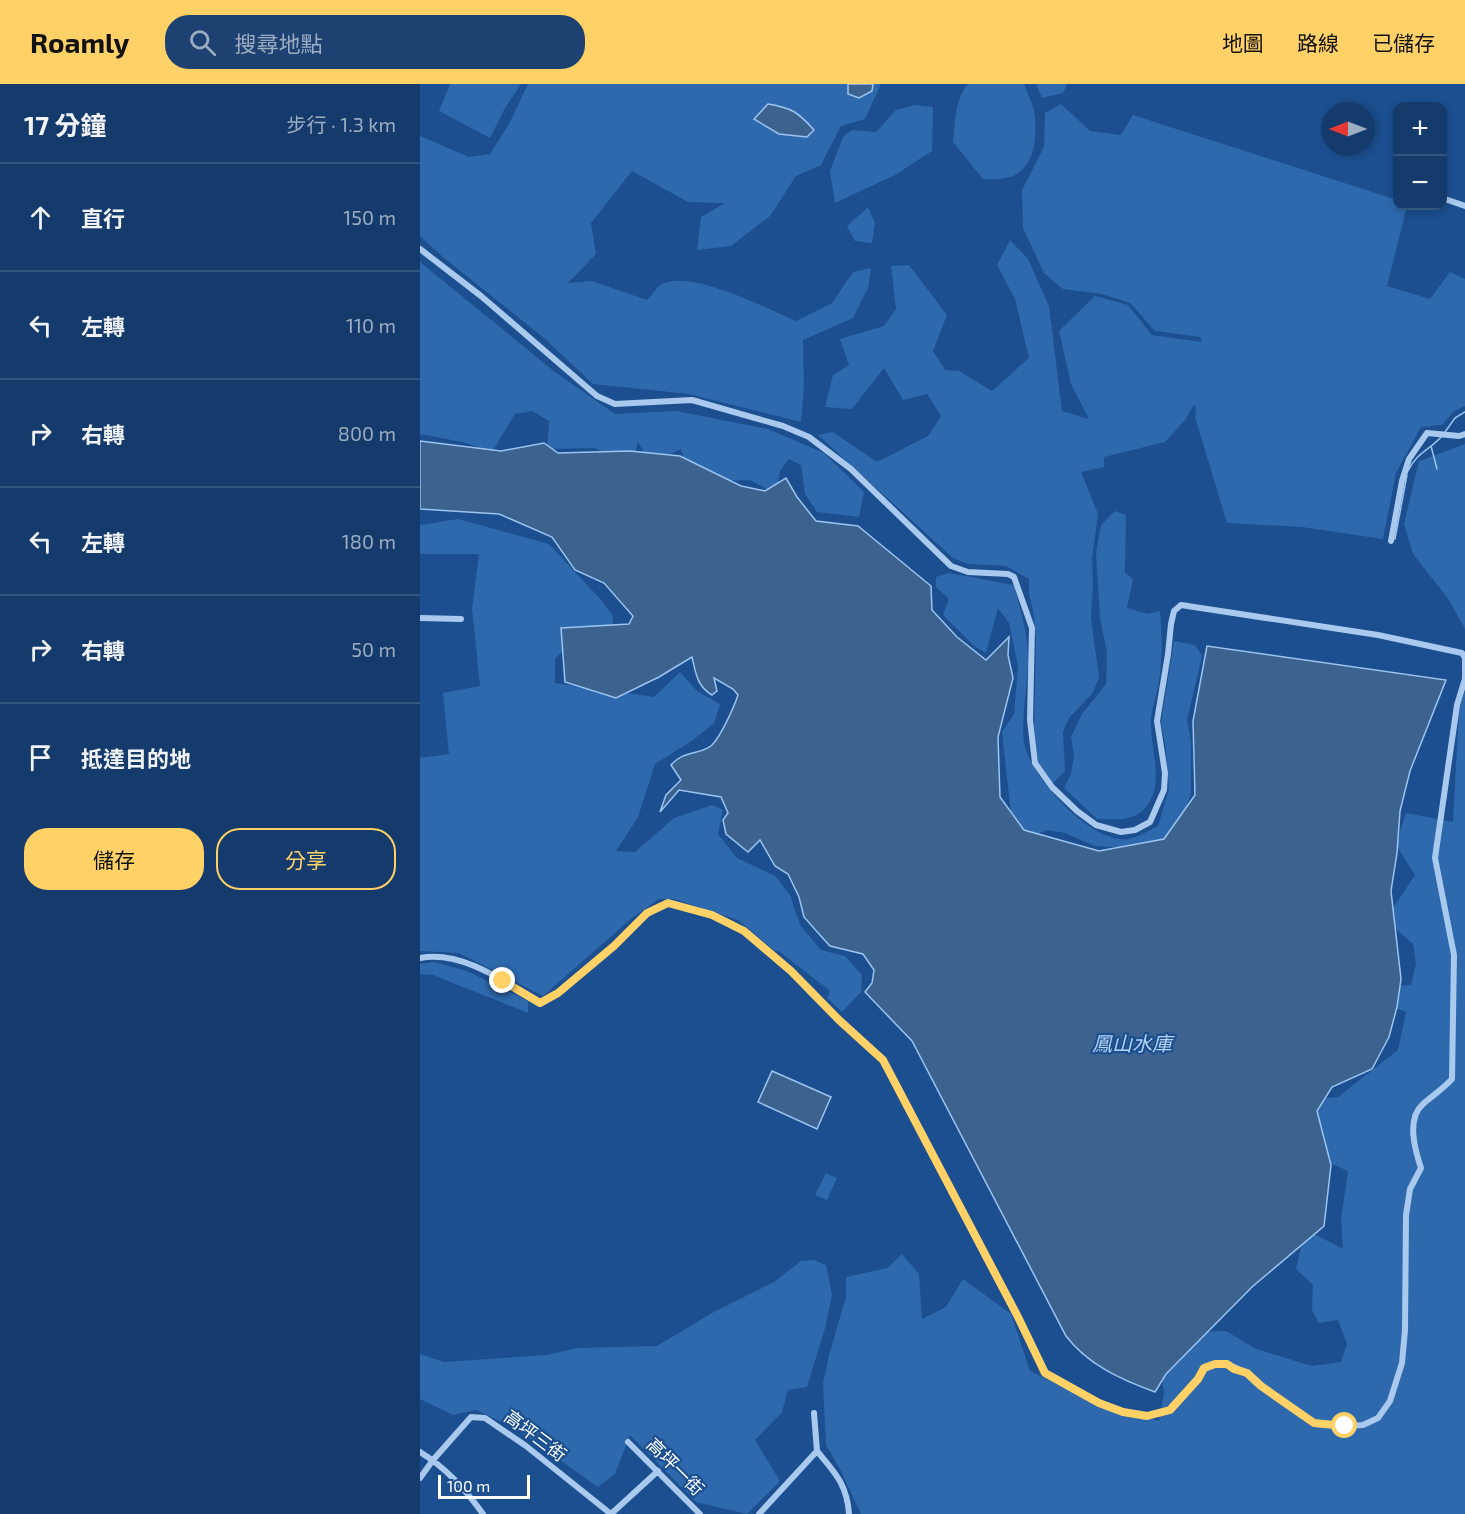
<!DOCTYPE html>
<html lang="zh-TW">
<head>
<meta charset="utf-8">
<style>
	:root { --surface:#143b6b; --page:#1d4271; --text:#f1f3f6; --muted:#9dadc1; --line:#33557e; --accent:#ffd166 }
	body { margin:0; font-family:"Exo 2","Noto Sans TC",sans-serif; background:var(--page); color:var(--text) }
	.controls { position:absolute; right:18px; top:18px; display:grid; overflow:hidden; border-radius:12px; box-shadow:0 3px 9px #0003 }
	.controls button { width:54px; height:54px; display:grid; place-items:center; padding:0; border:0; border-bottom:2px solid var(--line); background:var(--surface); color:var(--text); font:30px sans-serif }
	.compass { position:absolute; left:901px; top:18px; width:54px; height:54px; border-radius:50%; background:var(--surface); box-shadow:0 3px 9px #0003; rotate:270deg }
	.scale { position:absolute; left:18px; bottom:15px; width:92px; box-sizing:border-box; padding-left:6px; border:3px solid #fff; border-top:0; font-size:16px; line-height:21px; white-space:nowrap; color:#fff; -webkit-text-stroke:4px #1b4f8f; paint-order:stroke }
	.stop { position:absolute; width:18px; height:18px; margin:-14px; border:4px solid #ffd166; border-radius:50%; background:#fff }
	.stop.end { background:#ffd166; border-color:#fff; box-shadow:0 2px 6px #0008 }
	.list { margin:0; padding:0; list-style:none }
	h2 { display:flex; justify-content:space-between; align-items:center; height:78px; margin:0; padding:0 24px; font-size:26px }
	h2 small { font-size:20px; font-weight:400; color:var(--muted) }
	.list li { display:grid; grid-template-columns:39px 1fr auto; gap:18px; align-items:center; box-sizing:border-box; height:108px; padding:0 24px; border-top:2px solid var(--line) }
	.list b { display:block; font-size:22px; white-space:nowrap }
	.list em { font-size:20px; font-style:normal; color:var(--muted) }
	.actions { display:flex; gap:12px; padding:18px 24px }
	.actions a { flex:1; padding:14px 0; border:2px solid var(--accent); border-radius:24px; text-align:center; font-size:21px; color:var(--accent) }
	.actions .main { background:var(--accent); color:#111 }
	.icon { flex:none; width:33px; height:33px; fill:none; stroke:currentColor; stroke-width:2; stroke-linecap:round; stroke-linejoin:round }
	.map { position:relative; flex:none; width:1045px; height:1430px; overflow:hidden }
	header { display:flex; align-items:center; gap:36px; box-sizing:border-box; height:84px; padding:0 30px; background:var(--accent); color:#111 }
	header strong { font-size:28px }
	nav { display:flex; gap:33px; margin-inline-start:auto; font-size:21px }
	.search { width:420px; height:54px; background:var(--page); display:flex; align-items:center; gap:15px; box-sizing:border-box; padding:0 21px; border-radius:24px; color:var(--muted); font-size:22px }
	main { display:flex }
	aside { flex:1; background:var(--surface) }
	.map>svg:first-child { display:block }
	.green { fill:#2e69ad }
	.water { fill:#3c6290; stroke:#9cc4f0; stroke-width:1.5 }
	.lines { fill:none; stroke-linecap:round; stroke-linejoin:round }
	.stream { stroke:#9cc4f0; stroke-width:1.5 }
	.minor { stroke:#a9c9ee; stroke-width:6 }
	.route { stroke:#ffd166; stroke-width:8 }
	.labels { text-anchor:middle; stroke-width:4.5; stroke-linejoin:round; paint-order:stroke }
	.street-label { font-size:18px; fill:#fff; stroke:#1b4f8f }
	.water-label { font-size:20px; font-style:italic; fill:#b5d3f5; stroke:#1b4f8f }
</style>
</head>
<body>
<header>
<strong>Roamly</strong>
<div class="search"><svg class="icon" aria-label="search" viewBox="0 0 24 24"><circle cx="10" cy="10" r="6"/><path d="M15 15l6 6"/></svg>搜尋地點</div>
<nav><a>地圖</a><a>路線</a><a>已儲存</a></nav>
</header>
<main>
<aside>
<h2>17 分鐘<small>步行 · 1.3 km</small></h2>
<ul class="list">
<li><svg class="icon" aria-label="ahead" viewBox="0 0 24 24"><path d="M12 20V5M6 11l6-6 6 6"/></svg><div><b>直行</b></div><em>150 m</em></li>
<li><svg class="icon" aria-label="left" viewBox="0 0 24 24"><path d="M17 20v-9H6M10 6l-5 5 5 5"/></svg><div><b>左轉</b></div><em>110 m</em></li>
<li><svg class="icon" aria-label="right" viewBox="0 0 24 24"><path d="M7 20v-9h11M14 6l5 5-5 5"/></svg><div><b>右轉</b></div><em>800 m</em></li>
<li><svg class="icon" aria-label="left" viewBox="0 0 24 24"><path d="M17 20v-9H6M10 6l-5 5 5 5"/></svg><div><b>左轉</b></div><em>180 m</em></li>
<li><svg class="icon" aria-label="right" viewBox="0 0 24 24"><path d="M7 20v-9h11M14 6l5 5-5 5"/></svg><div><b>右轉</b></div><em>50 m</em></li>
<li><svg class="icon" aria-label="arrive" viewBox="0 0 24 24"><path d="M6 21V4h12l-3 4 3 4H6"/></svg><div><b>抵達目的地</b></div></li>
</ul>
<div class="actions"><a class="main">儲存</a><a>分享</a></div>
</aside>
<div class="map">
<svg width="1045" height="1430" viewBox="0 0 1045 1430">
	<rect width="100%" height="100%" fill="#1b4f8f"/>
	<path class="green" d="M30,0H101L85,24L70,54L19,27Z
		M108,0H461L445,35L421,42L401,81L376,92L350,132L311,162L277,166L281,133L305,119L268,118L212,87L171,139L176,170L148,199L172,197L227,216C231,212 235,206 239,202C265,182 348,225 376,237L412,219L433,188L451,184L448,204L433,234L383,256L384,302L381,338L269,310L173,300L124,254L24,174L0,152V52L49,73L70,70L89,40Z
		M548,0H604C607,8 612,18 614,27C618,51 616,88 586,94C579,96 570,95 563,95L533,58C535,38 535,15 548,0Z
		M616,0H647L643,9L622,14Z
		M641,20L670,47L701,51L713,31L977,116L978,122H987L967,202L1010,215L1030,188L1045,195V322L1034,327L1022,341L1001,343L976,389L963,455L882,443L807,439L775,333L776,323L774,321L765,336L745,358L684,373V383L661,388L678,430L672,475L673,499L671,534L679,594L672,610L649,634L643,648L645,687L633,699L618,678L614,644L616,554L613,526L609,510V495L586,482L548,480L533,474L398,351L413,348L457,378L508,352L521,332L507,310L483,316L464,284L432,325L405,323L413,291L429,281L420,255L464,242L476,225L471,182L489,181L527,231L513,267L525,286L539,287L572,307L609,274L595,215L577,181L590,156L608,175L629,222L642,327L669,335L651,300L639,247L675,212L708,221L732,251L782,258L780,253L735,247L710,219L682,210L643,205L624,189L603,144L602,106L624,63L625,29Z
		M495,21L513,23L512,67L475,91L415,119L410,87L423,53L432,46L456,48L476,26Z
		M448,123L455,139L452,159L435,157L427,142Z
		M0,178L135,288L195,330L256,327L348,345L404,369L444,408L439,433L397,428L385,410L381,381L369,375L360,387L356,410L330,396L271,398L261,365L231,379L218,358L211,381L175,364L127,365L129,337L112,327L95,330L72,368L42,358L0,350Z
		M1045,360V545L1029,516L993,470L984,440L999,377Z
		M695,427L706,431L705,489L713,495L707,524L728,530L740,527C742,553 743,576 738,602C736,613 731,626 731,638C730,666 746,700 725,724C714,738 693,735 677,735L644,704L651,690L654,671L651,653L662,630L686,600L687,568L680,534L676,469L681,441Z
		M38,435L129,460L182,517L193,532L192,551H158L135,575V599L234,613L260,588L277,607L300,620L294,639L273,656L235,680L218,733L196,767L215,768L254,734L292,721L303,726L298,750L317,774L355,792L370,811L380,841L401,866L425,872L442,891L441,908L422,928L407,914L410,907L360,868L354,866L318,836L254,815H239L212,834L123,912L39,869L0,867V674L29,670L23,609L60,602L52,524L59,470H0V441Z
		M529,489L594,501C601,528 609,553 608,581C607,603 601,639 604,659C610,693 672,761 709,755C719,753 730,746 738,742L749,705L746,666L741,639L754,557L775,561L782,572L767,636L771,658V710L757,749L722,765L675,762L645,749L628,746L606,754L592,739L582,648L594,630L598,582L589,539L578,524L566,569L554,562L523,531L529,515L516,503V493Z
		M1045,607V1430H441L420,1385L406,1361L403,1300L409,1271L426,1213V1193L467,1184L482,1170L499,1190L502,1235L526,1223L543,1195L591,1230L610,1287L659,1311L739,1337L744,1309L740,1280L746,1249L806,1247L836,1265L892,1282L921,1278L927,1260L918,1236L899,1239L892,1226L893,1201L876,1185L885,1145L923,1165L921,1135L928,1087L910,1079L895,1033L897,1015L918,1013L978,966L986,928L973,923L959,903L991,901L996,880L993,860L965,836L995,791L976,761L986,729L1033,738L1039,625Z
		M15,878L47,887L108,917V929L13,891L0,890V880Z
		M406,1089L417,1094L407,1116L395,1111Z
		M394,1176L406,1181L412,1211L405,1244L387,1303L368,1306L362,1328L335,1356L360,1397L327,1430L276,1418L210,1351L195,1390L178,1403L93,1343L56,1326L33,1331L0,1315V1270L24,1278L126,1271L158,1264L237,1262L292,1229L354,1198L381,1177Z"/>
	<path class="water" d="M428,0H453L452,7L439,14L428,10Z
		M348,20C372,24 378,28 394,46L387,53L359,50L334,35Z
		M0,357L81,367L124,359L138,369L210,367L260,372L321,402L345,407L366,394L377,413L396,437L438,442L511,502L512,526L537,553L566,576L589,553L588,571L593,594L578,653L580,713L604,746L679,767L744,755L775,711L773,637L787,562L1026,596L990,687L980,727L977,769L971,807L981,895L977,923L969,953L952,985L912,1003L897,1027L911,1081L904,1142L832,1203L746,1290L735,1308C702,1296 668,1281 646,1252L492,957L445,908L452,899L454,886L443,870L410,862L399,850L384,833L379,813L368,790L355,782L340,756L328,768L306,750L303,736L308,729L301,713L259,706L240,728L246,711L261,696L251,681C263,666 281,671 292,661C301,652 314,623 318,611L313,605L294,594L297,607L292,611C277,602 276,590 272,573L239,593L196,614L145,598L141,544L209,540L213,532L184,499L155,486L132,453L79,430L0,425Z
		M352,987L411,1013L397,1045L338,1018Z"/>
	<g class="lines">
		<path class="stream" d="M1025,348L1035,334L1045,328
			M1011,362L1017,385
			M988,387C997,368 1010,366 1022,352
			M975,455L987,391"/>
		<path class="minor" d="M1022,114L1045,122
			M0,165L61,212L177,312L195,320L272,316L363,342L389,353L431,385L531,482L548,488L588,490L594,493L612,544L610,636L615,679L632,703L657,727L676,741L701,748L715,746L730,738L744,706L745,689L737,637L748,570L751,540L754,527L761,521L958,551L1042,569L1045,574V595L1037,621L1015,774L1034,871L1032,995C1023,1005 1013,1011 1003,1020C986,1035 995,1066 1001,1084L990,1105L986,1131L985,1246L982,1279L970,1317L958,1334L943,1341L925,1342L894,1339L841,1302L827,1289L807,1280H795L784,1284L778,1295L750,1326L727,1332L703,1328L679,1319L625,1289L598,1233L463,976L419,936L371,887L324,847L292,831L248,819L227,829L194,862L138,909L120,919C85,898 42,866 0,874
			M971,457L982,397L989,375L1007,349L1039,352L1045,350
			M0,534L41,535
			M394,1329L397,1367
			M208,1358L280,1430
			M397,1367C415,1389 427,1400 429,1430
			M0,1368C25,1383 46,1406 63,1430
			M0,1394L13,1376L51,1333L65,1334L106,1362L191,1430
			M191,1430L238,1387
			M339,1430L397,1367"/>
	</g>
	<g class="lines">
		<path class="route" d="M83,897L120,919L138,909L194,862L227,829L248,819L292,831L324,847L371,887L419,936L463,976L598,1233L625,1289L679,1319L703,1328L727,1332L750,1326L778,1295L784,1284L795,1280H807L814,1285L827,1289L841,1302L894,1339L925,1342"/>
	</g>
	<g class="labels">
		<g class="street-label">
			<text transform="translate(115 1352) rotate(37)" y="6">高坪三街</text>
			<text transform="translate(255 1383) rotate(45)" y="6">高坪一街</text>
		</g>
		<g class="water-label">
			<text x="712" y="967">鳳山水庫</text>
		</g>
	</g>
</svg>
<div class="controls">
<button>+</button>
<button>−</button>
</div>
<svg class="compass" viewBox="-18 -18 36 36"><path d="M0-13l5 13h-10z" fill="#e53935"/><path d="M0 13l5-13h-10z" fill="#9dadc1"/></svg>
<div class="scale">100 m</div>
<div class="stop" style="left:925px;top:1342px"></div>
<div class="stop end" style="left:83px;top:897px"></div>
</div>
</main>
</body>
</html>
